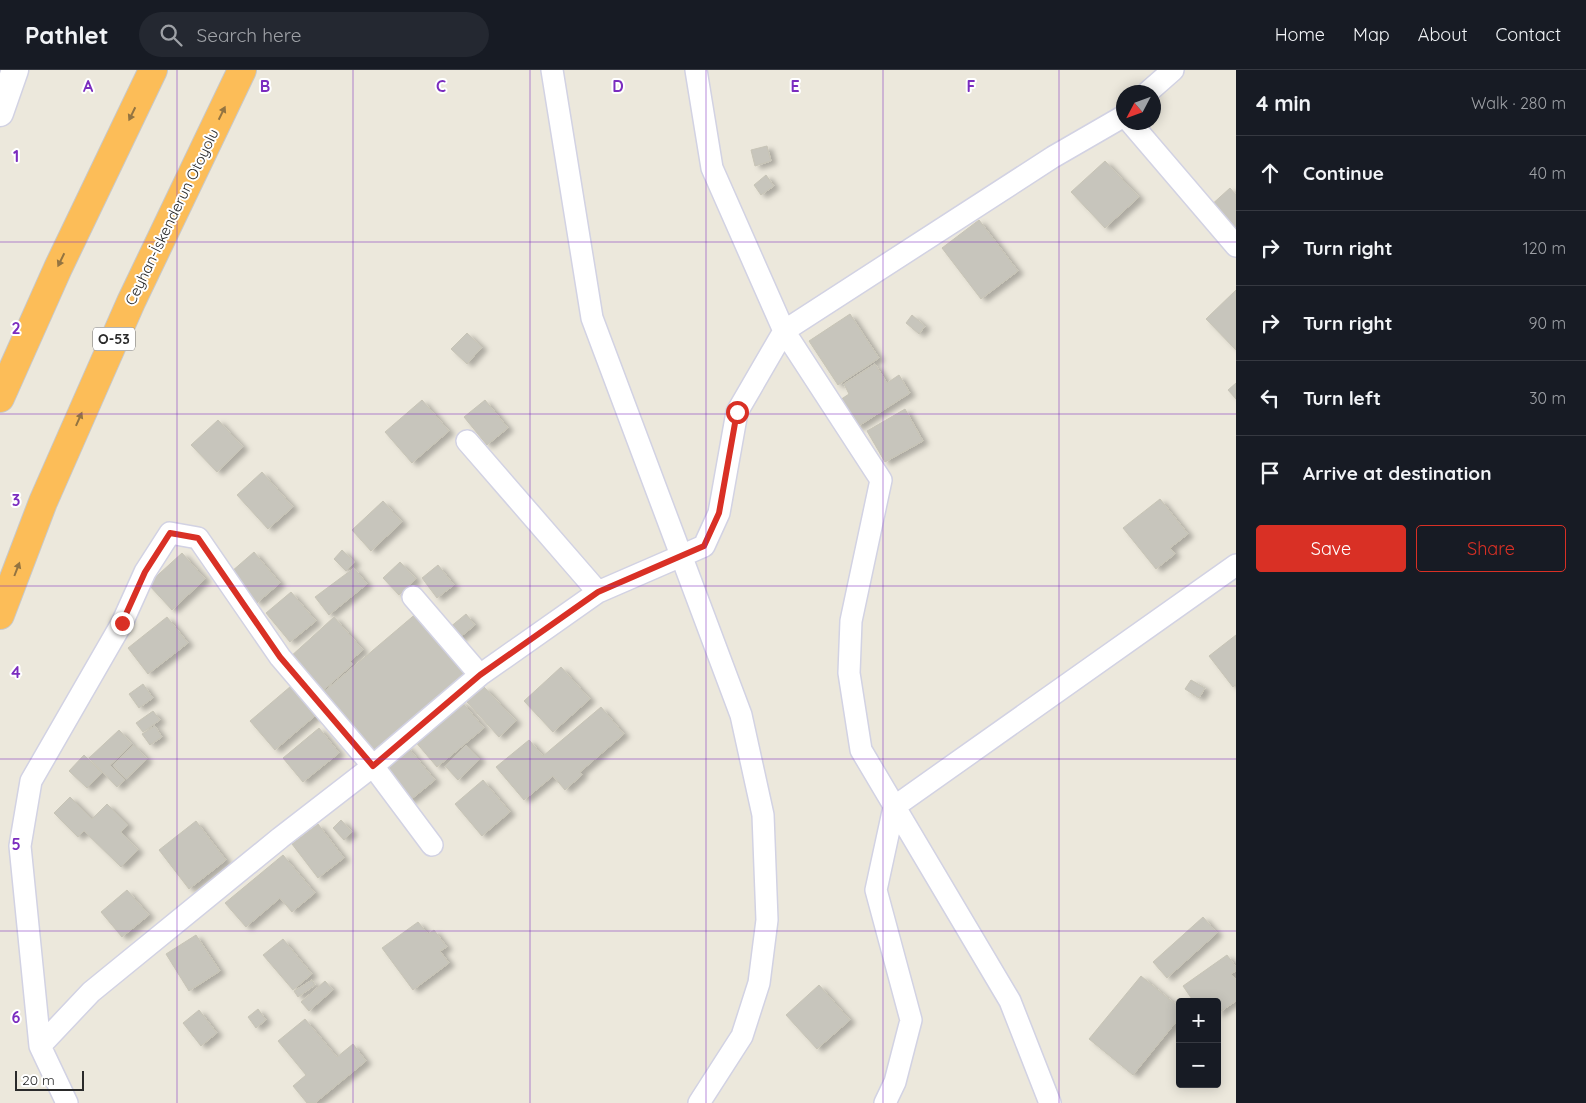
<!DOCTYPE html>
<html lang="en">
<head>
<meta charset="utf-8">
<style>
	:root { --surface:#171b24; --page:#242831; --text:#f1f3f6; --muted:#9ea1a6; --line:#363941; --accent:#d93025 }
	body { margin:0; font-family:Quicksand,sans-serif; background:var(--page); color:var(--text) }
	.controls { position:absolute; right:15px; bottom:15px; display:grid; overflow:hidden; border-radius:5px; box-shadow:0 2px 12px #0003 }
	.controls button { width:45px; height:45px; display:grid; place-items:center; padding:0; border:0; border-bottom:1px solid var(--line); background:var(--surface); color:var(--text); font:25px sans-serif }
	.compass { position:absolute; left:1116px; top:15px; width:45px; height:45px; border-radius:50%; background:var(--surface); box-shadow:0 2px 12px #0003; rotate:229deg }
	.scale { position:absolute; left:15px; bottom:12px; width:69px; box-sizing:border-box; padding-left:5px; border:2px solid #2a2a2a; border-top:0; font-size:14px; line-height:18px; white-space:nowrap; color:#2a2a2a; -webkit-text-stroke:4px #fff; paint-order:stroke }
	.stop { position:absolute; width:15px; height:15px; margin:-11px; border:4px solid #d93025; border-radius:50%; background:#fff }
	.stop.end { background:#d93025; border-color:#fff; box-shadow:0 1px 5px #0008 }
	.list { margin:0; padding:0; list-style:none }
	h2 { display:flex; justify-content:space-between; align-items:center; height:65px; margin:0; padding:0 20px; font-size:21px }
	h2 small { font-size:16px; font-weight:400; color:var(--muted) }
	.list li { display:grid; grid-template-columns:32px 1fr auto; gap:15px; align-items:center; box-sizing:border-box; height:75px; padding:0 20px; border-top:1px solid var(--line) }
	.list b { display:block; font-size:19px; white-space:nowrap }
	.list em { font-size:16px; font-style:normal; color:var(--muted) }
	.actions { display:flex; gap:10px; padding:15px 20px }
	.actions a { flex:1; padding:11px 0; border:1px solid var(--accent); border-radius:5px; text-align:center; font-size:18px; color:var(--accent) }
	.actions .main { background:var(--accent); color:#fff }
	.icon { flex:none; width:28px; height:28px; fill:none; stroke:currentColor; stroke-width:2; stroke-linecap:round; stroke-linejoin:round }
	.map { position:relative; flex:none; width:1236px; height:1033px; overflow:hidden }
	header { display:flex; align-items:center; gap:30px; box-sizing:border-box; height:70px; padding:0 25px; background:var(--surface); border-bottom:1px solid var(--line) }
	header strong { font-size:24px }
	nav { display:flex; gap:28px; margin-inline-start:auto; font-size:18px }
	.search { width:350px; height:45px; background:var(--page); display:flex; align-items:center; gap:12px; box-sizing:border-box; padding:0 18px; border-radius:28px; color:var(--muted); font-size:19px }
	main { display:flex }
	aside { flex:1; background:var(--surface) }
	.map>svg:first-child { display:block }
	.building { fill:#c7c5bc; stroke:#c7c4b6; filter:url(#shadow) }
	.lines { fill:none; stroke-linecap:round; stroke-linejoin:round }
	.minor-casing { stroke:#d2d2e3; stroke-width:24 }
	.tertiary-casing { stroke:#d2d2e3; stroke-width:29 }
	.motorway-casing { stroke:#c8c8c8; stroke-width:30 }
	.minor { stroke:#fff; stroke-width:21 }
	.tertiary { stroke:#fff; stroke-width:26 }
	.motorway { stroke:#fcbd58; stroke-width:28 }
	.oneway { fill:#937441 }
	.route { stroke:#d93025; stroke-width:6 }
	.grid { fill:none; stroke:#7b2cbf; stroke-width:1; stroke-opacity:0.55 }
	.labels { text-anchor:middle; stroke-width:4; stroke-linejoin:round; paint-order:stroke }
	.shield { fill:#fff; stroke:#6a6a6a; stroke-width:1 }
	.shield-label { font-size:14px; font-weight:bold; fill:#2a2a2a }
	.street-label { font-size:15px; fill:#2a2a2a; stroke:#fff }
	.grid-label { font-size:16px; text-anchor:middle; font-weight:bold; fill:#7b2cbf; stroke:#fff; stroke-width:4; stroke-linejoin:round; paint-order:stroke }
</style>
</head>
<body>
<header>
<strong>Pathlet</strong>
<div class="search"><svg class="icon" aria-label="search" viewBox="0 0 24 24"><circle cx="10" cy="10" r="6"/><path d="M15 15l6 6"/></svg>Search here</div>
<nav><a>Home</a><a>Map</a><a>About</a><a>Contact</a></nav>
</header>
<main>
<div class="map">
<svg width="1236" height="1033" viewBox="0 0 1236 1033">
	<defs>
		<filter id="shadow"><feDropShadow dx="5.5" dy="3" stdDeviation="2.5" flood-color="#0004"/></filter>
	</defs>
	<rect width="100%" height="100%" fill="#ece8dc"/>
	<path class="building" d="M767,76L771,91L755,96L751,80Z
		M1105,91L1139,127L1105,158L1071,122Z
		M766,105L774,116L761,125L754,115Z
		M1230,118L1236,125V167L1209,137Z
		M979,150L1018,201L981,229L942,178Z
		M1236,220V280L1206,249Z
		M850,244L879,288L838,315L809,271Z
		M912,245L925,256L919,264L906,253Z
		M467,263L482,277L467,294L451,279Z
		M875,294L887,313L899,305L910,323L857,357L840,330L849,324L844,314Z
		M1236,313V329L1228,320Z
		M422,330L449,361L412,393L385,362Z
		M485,330L508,358L487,375L464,347Z
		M905,339L923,371L885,392L867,361Z
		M218,350L243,377L217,402L191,375Z
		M262,402L293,437L268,459L237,425Z
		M1160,429L1188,464L1170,478L1175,484L1156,499L1123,458Z
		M383,431L402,452L371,481L352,460Z
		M342,480L355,492L346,501L334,489Z
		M254,482L280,513L257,533L231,502Z
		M182,483L205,509L172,540L148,514Z
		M400,492L416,509L399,525L383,508Z
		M438,495L454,515L437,528L422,508Z
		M354,498L367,514L329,545L315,527Z
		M291,522L316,551L290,572L266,543Z
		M418,542L470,604L371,688L319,626Z
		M466,544L475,555L458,569L449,558Z
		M167,547L188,573L148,604L128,578Z
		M334,547L363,580L350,591L353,594L320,623L289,588Z
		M1236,565V614L1233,617L1209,586Z
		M561,597L590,629L553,662L524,631Z
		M1191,610L1205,618L1199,628L1185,619Z
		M143,614L153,628L139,638L129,624Z
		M291,616L316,645L275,680L250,651Z
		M484,617L516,651L499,667L467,632Z
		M461,631L484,658L437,697L414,670Z
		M601,637L624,664L580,702L582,705L565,720L553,706L524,730L496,697L529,670L543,686Z
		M153,641L160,650L143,662L136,653Z
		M155,656L162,667L150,675L142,664Z
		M319,658L339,683L303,712L283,688Z
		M119,660L132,674L110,695L125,710L117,717L89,688Z
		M134,675L147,689L126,709L113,695Z
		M406,675L435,710L409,731L380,696Z
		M466,675L480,689L458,710L445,696Z
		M84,685L102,703L87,718L69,701Z
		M483,710L510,742L482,766L455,734Z
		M70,727L92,749L107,734L128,755L121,762L138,780L121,797L84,761L78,767L54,743Z
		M341,750L352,762L344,770L333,758Z
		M196,751L226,790L189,819L159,780Z
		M318,754L344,788L318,808L292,774Z
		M283,785L315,823L292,842L280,828L246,857L225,833Z
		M127,820L149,845L122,867L101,842Z
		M1203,847L1217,863L1167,908L1153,892Z
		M418,852L428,864L434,860L447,877L440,881L449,893L413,920L382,878Z
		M196,865L220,901L189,921L166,884Z
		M283,869L312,904L293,920L263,885Z
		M1227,885L1236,897V901L1231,904L1236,910V931L1217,944V932H1194L1183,916Z
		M1141,906L1180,938V947L1133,1005L1089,969Z
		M312,910L315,915L298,927L294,921Z
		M325,911L333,920L309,941L301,932Z
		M819,915L850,950L817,979L786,945Z
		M258,939L266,950L256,958L248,947Z
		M199,940L217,963L201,976L183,953Z
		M305,949L337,987L353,974L366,991L315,1033H307L293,1016L306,1005L278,971Z"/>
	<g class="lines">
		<defs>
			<path id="minor" d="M552,0L592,248L741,645L763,745L767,850L759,913L742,966L699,1033
				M696,0L712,98L784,261L881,410L851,551L849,603L861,680L1010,931L1050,1033
				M1148,22L1173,0
				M1130,52L1236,176
				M467,371L598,522
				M413,527L480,605
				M40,976L91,922L280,768L373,696L480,605L598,522L704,476L719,443L737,342L784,261L1053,87L1124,46
				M67,1033L40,976L20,776L31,711L122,553L145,502L170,463L198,468L280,587L373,696L432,775
				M885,1033L895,1012L911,950L876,820L894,737L1236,495"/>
			<path id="tertiary" d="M0,43L15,0"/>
			<path id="motorway" d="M0,328L58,198L153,0
				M0,545L43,432L131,232L242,0"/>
		</defs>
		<use href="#minor" class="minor-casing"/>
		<use href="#tertiary" class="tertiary-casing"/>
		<use href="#motorway" class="motorway-casing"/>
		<use href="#minor" class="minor"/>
		<use href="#tertiary" class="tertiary"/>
		<use href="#motorway" class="motorway"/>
	</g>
	<defs><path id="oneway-solid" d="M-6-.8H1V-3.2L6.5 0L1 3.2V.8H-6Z" transform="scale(1.25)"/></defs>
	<g class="oneway">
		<use href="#oneway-solid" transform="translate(222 43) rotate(-64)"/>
		<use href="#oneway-solid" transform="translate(132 44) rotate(116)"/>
		<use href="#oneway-solid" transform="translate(61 190) rotate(116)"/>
		<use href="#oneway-solid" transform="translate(79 349) rotate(-66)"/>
		<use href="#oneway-solid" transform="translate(17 499) rotate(-69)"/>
	</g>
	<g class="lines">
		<path class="route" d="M122,553L145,502L170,463L198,468L280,587L373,696L480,605L598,522L704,476L719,443L737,342"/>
	</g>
	<path class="grid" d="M177,0V1033M353,0V1033M530,0V1033M706,0V1033M883,0V1033M1059,0V1033M0,172H1236M0,344H1236M0,516H1236M0,689H1236M0,861H1236"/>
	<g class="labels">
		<rect class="shield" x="93" y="257.5" width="42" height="23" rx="4"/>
		<g class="shield-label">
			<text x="114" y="274">O-53</text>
		</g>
		<g class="street-label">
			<text transform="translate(172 147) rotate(-64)" y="5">Ceyhan-İskenderun Otoyolu</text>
		</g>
	</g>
	<g class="grid-label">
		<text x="88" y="22">A</text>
		<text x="265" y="22">B</text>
		<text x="441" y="22">C</text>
		<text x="618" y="22">D</text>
		<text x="795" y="22">E</text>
		<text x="971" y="22">F</text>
		<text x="16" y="92">1</text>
		<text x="16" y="264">2</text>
		<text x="16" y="436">3</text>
		<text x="16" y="608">4</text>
		<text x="16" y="780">5</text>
		<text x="16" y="953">6</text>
	</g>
</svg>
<div class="controls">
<button>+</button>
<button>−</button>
</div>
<svg class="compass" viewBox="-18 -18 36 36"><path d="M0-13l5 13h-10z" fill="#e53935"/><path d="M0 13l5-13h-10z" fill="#9ea1a6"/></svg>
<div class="scale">20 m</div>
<div class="stop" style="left:737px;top:342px"></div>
<div class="stop end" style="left:122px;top:553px"></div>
</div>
<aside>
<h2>4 min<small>Walk · 280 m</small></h2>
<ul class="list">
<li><svg class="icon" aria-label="ahead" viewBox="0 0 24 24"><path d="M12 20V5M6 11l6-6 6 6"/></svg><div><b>Continue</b></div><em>40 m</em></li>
<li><svg class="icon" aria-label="right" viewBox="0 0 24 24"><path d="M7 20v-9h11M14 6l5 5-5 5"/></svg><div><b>Turn right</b></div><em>120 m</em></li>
<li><svg class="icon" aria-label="right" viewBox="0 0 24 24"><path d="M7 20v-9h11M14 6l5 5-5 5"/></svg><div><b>Turn right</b></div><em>90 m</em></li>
<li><svg class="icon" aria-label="left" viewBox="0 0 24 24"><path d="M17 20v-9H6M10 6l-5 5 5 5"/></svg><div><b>Turn left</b></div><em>30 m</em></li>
<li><svg class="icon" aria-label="arrive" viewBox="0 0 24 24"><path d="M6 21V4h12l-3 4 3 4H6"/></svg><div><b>Arrive at destination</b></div></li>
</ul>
<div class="actions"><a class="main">Save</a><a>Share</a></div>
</aside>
</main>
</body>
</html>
